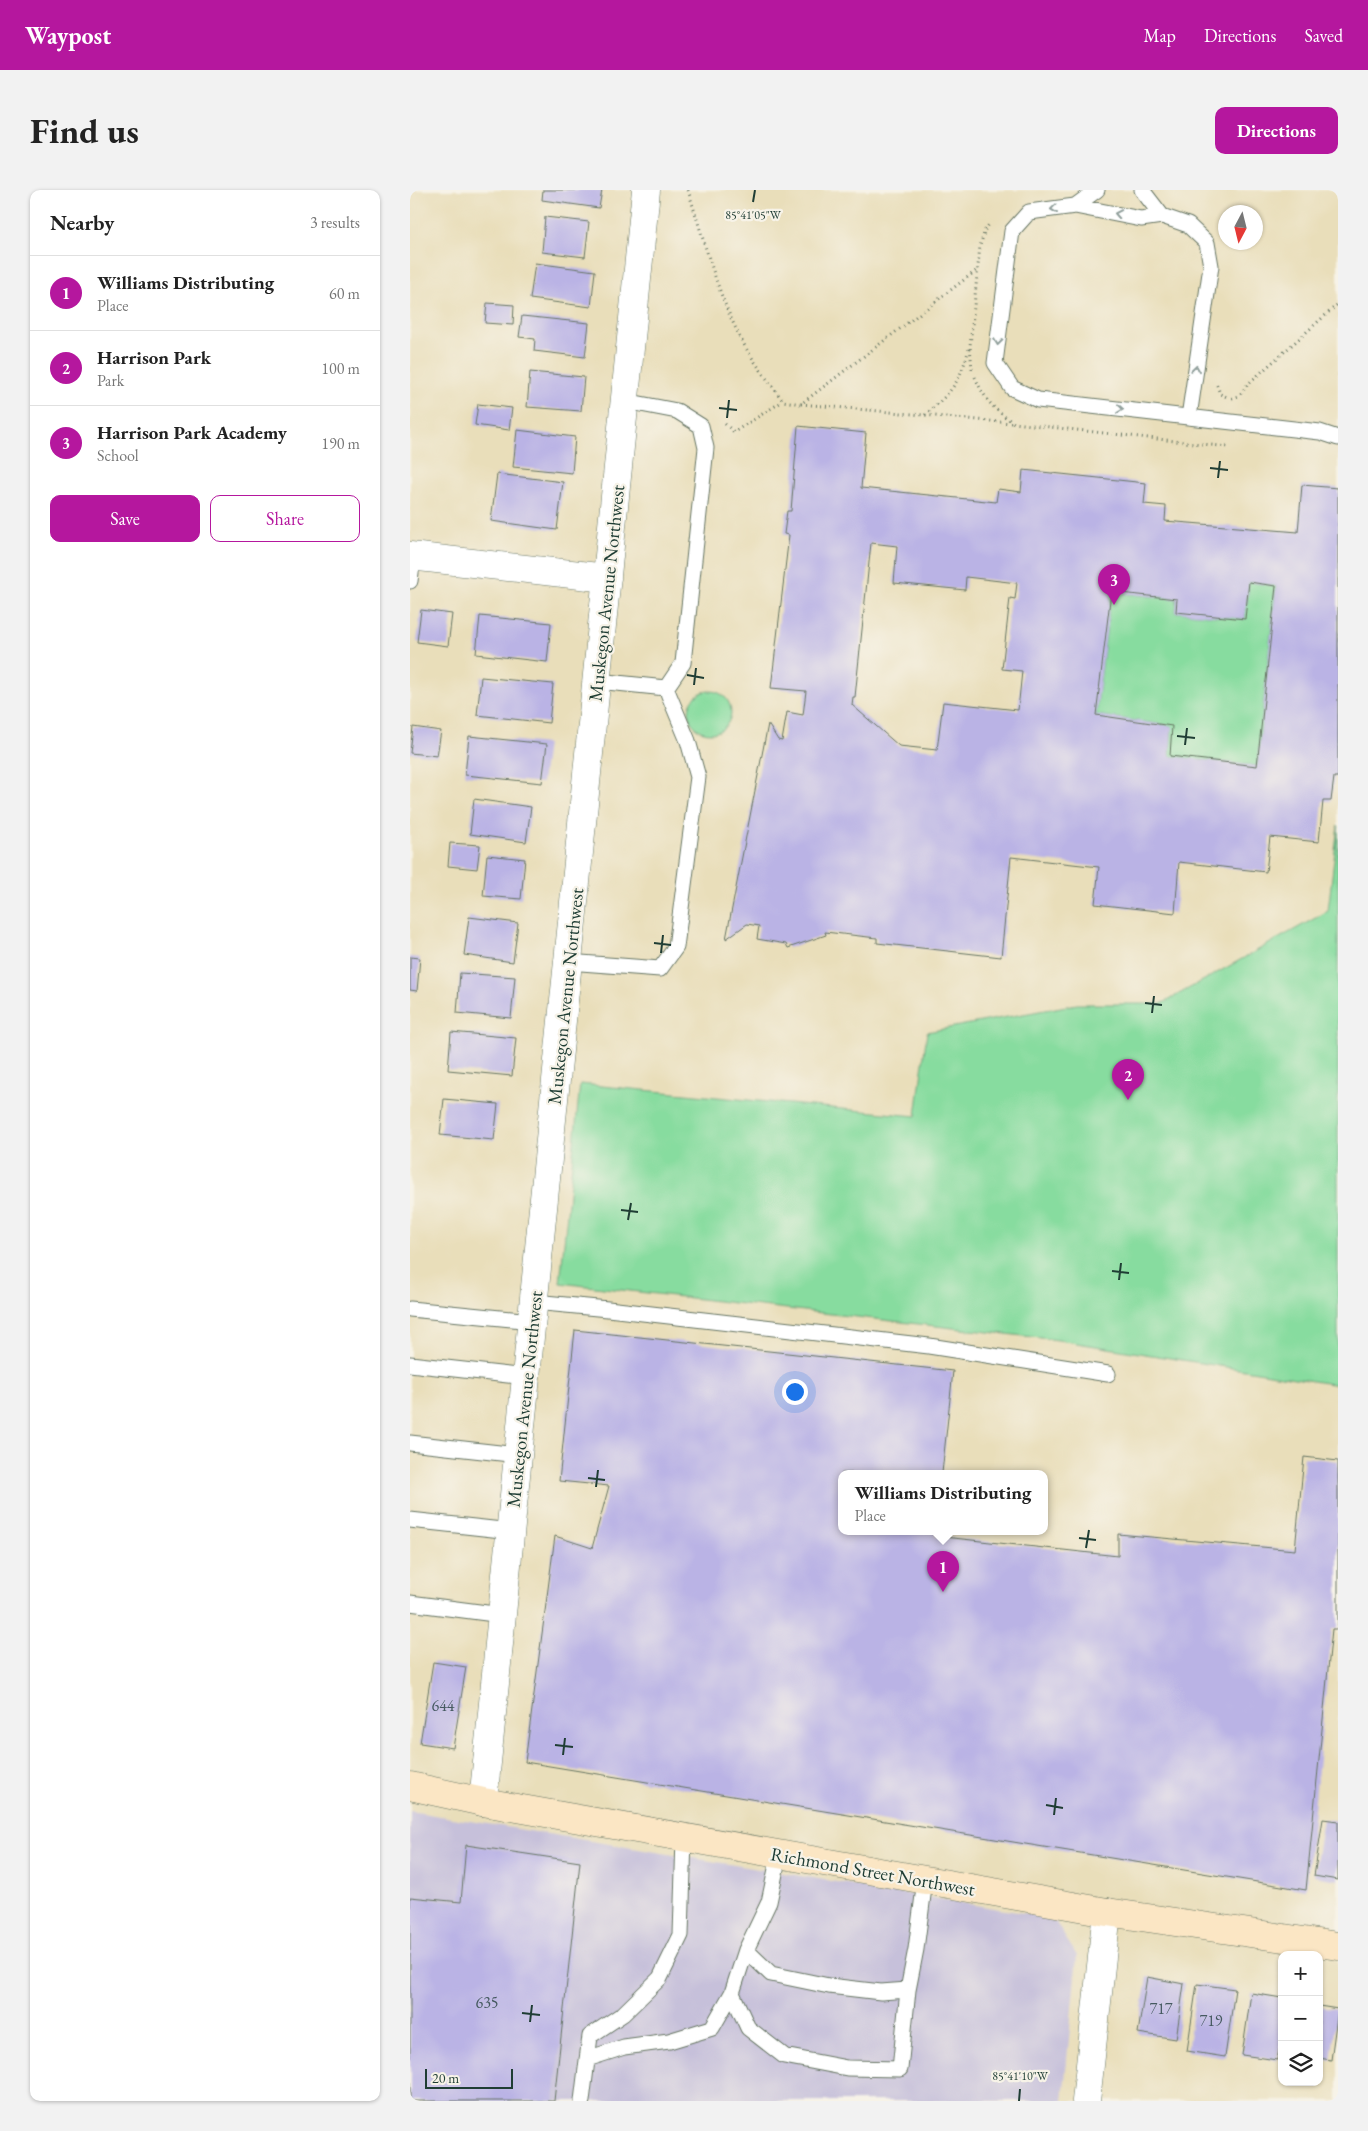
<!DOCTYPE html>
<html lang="en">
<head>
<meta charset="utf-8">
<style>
	:root { --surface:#fff; --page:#f2f2f2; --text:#222; --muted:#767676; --line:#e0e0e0; --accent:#b5179e }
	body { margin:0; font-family:"EB Garamond",serif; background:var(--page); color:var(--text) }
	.controls { position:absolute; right:15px; bottom:15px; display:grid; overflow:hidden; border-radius:10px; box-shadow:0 1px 4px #0004 }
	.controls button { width:45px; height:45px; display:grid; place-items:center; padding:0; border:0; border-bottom:1px solid var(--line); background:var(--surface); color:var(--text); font:25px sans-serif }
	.compass { position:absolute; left:808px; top:15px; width:45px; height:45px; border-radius:50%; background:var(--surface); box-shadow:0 1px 4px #0004; rotate:187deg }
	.scale { position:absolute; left:15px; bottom:12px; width:88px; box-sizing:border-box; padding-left:5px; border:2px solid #1f3d34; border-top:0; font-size:14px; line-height:18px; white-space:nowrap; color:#1f3d34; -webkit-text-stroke:4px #f7f3e8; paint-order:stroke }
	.you { position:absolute; left:384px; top:1201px; width:18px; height:18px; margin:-12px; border:4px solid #fff; border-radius:50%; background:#1a73e8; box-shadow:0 0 0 8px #1a73e833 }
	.badge { display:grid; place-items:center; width:32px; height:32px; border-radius:50%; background:var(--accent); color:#fff; font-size:16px; font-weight:700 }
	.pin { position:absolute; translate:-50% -41px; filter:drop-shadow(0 1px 2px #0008) }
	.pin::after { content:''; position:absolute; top:26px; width:18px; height:15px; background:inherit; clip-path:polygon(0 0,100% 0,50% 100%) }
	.popup { position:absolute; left:428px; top:1280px; width:210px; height:65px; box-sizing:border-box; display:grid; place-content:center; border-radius:10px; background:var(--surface); filter:drop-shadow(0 1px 4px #0005); font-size:16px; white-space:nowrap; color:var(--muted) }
	.popup b { font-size:19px; color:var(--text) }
	.popup::after { content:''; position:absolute; left:50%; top:100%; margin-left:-10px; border:10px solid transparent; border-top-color:var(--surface) }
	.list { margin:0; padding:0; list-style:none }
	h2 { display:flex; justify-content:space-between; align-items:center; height:65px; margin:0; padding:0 20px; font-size:21px }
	h2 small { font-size:16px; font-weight:400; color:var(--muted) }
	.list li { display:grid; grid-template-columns:32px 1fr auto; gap:15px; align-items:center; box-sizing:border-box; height:75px; padding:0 20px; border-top:1px solid var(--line) }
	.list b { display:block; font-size:19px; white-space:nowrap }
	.list p { margin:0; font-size:16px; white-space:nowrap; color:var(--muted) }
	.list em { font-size:16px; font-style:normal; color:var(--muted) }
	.actions { display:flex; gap:10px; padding:15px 20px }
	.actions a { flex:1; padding:11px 0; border:1px solid var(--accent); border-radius:10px; text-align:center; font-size:18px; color:var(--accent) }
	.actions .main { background:var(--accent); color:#fff }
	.icon { flex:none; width:28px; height:28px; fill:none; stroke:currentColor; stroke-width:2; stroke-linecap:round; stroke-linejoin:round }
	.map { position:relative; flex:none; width:928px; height:1911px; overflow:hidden; border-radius:10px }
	header { display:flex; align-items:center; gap:30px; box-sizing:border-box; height:70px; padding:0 25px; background:var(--accent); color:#fff }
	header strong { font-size:24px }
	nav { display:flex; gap:28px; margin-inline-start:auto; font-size:18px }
	.intro { display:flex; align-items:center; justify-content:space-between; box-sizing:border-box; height:120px; padding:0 30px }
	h1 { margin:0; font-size:35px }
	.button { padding:12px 22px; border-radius:10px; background:var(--accent); color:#fff; font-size:18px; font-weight:700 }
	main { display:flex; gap:30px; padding:0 30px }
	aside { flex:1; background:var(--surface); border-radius:10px; box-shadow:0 1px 4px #0004 }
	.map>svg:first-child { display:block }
	.industrial { fill:#c6c0da }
	.green { fill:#87dc9f; stroke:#538c6a }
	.building { fill:#bab3e5; fill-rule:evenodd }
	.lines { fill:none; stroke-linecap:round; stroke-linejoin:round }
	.lane-casing { stroke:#667563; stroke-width:17 }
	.street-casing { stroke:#667563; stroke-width:29 }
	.secondary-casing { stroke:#667563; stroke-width:29 }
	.path { stroke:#667563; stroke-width:3; stroke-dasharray:1 4; stroke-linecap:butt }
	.lane { stroke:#fff; stroke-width:15 }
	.street { stroke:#fff; stroke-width:28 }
	.secondary { stroke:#fbe6c4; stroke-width:28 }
	.oneway { stroke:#8f9e9a }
	.ticks { fill:none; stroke:#1f3d34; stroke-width:2 }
	.labels { text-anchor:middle; stroke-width:4.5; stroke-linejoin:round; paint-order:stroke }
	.number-label { font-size:16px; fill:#465a60 }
	.street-label { font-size:19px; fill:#1f3d34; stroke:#f7f3e8 }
	.ticks-label { font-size:12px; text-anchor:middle; fill:#1f3d34; stroke:#f7f3e8; stroke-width:4.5; stroke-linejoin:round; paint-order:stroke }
</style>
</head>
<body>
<header>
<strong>Waypost</strong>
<nav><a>Map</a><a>Directions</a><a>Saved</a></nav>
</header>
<div class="intro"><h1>Find us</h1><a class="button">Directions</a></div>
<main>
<aside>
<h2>Nearby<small>3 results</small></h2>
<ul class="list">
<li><span class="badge">1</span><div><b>Williams Distributing</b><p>Place</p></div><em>60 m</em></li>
<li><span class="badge">2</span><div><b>Harrison Park</b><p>Park</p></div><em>100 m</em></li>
<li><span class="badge">3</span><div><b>Harrison Park Academy</b><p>School</p></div><em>190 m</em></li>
</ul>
<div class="actions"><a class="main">Save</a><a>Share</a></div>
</aside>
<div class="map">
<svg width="928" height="1911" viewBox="0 0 928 1911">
	<rect width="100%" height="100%" fill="#f7f3e8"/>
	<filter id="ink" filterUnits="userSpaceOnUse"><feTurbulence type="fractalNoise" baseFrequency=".02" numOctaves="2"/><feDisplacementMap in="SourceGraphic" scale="10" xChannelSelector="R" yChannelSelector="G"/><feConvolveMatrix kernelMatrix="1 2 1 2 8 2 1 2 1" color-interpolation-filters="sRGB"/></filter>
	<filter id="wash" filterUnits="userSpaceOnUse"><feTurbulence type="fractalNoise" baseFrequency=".0096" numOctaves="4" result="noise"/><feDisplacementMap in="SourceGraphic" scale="20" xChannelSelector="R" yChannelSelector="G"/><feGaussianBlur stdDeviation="1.12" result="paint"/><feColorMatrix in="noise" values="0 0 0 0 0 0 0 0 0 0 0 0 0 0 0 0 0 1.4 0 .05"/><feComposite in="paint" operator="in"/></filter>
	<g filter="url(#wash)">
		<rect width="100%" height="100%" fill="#e9deba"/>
		<path class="industrial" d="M0,1621L643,1728L667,1766L653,1911H0Z"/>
		<path class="green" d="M839,392L866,396L847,576L760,566L762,536L686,525L701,402L767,409L766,422L835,429Z
			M279 522a21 21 0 1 1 42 0a21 21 0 1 1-42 0Z
			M928,635V1195L648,1150L150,1093L170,894L506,926L517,842L667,814H751L918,721Z"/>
		<g id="blocks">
			<path class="building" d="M133,0H192L189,18L132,10Z
				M135,27L179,32L175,67L132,62Z
				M125,73L185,81L181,117L120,109Z
				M77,113L104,115L103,135L75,133Z
				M112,126L179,133L175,167L124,161L125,149L109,147Z
				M120,182L174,187L171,221L117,217Z
				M68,214L102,218L99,240L65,235Z
				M388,236L456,243L451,298L586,312L588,299L611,302L613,280L736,293L734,314L756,316L755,331L888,342L892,295L928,298V587H924L921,611H913L909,652L860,647L856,682L769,672L765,723L685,714L689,677L601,667L591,767L467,753V748L415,742L416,745L378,758L376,754L347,749L349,736L337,734L316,749L358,534L368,550L372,551L377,522L393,525L396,501L361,498L379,345L374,344L377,321H381ZM461,353L487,356L484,393L555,400L556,387L607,393L605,409L600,408L592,479L612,481L608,520L533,512L527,560L489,556L442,515L443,507H445ZM839,392L866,396L847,576L760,566L762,536L686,525L701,402L767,409L766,422L835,429Z
				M107,240L165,247L162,283L103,277Z
				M87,284L153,292L147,340L81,331Z
				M11,420L42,424L38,456L7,452Z
				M70,426L141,433L137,472L66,464Z
				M71,487L143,494L139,533L67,525Z
				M3,537L31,541L27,566L0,563Z
				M59,546L137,554L132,593L55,585Z
				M64,609L121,617L116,652L60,644Z
				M40,653L70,655L67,679L38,676Z
				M77,665L115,669L111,709L73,706Z
				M59,727L108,733L103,772L54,765Z
				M0,767L10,768L7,801L0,800Z
				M50,783L105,787L101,828L47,823Z
				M41,842L106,848L102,886L38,880Z
				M34,909L88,914L84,950L30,945Z
				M165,1140L543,1181L532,1283H432V1341H526L525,1346L708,1366V1344L885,1360L894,1267L928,1271V1439H922L896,1700L115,1572L145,1346L182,1358L199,1296L149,1291Z
				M23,1472L56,1477L43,1558L10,1553Z
				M913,1629L928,1631V1690L904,1686Z
				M56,1655L170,1672L144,1911H0V1707L51,1712Z
				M737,1787L774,1794L766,1849L728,1843Z
				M787,1794L825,1799L815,1867L777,1861Z
				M841,1803L872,1808V1848L867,1870L832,1865Z
				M909,1816L928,1819L921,1870L909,1868Z"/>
		</g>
	</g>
	<g filter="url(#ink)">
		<use href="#blocks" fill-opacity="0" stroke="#667563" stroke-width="1"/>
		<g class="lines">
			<defs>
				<path id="lane" d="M687,0L665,16L619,22L602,41L585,173L602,198L628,210L910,242L928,248
					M732,0L752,26L778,35L797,53L801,76L779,227
					M665,16L731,29L752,26
					M0,391L3,366
					M187,491L256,498L273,473L296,258L291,236L267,221L215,211
					M158,772L250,779L266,757L288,587L278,551L256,498
					M124,1112L198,1119L519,1156L698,1184
					M0,1119L122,1131
					M0,1174L116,1187
					M0,1253L108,1265
					M0,1330L101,1341
					M0,1413L92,1425
					M336,1760L361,1784L419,1796L471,1802L498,1800L506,1759L515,1690
					M322,1803L338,1838L374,1866L437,1878L490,1879L498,1800
					M177,1869L214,1857L259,1851L302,1838L322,1803L336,1760L359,1712L369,1665
					M172,1911L180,1846L213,1824L250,1788L271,1745L274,1648"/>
				<path id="street" d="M0,366L197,388
					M73,1612L236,0
					M676,1911L697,1722"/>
				<path id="secondary" d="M0,1596L73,1612L697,1722L928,1756"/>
			</defs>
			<use href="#lane" class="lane-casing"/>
			<use href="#street" class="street-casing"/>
			<use href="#secondary" class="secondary-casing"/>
			<path class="path" d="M278,0C293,47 305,96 327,141C339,167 357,188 373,211L391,214L567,80
				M562,179L560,156L570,56L575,40L580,33
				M565,187C575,210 583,219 604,233L819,257
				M807,195L810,204L817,207
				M822,208L829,206L838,194L928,114
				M391,214L602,233
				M515,225C543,200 548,196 559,159
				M315,234L324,242L373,211"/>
			<use href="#lane" class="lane"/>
			<use href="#street" class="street"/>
			<use href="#secondary" class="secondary"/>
		</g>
		<defs><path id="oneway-chevron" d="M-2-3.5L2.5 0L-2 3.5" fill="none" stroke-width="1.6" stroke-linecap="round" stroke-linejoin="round" transform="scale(1.25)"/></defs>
		<g class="oneway">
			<use href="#oneway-chevron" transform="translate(644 19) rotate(173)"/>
			<use href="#oneway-chevron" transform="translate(708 24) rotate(-169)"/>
			<use href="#oneway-chevron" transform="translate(588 152) rotate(97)"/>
			<use href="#oneway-chevron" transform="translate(786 179) rotate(-82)"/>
			<use href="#oneway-chevron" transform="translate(710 219) rotate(6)"/>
		</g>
	</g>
	<path class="ticks" d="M343,12L345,0M309,218L327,220M317,228L319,210M800,278L818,280M808,288L810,271M277,485L294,488M284,495L286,478M767,546L785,548M775,555L777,538M244,753L261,755M251,763L253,745M735,813L752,815M742,823L744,806M211,1020L228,1022M218,1030L221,1013M702,1081L719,1083M709,1090L711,1073M178,1288L195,1290M186,1297L188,1280M669,1348L686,1350M676,1358L679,1340M145,1555L163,1557M153,1565L155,1548M636,1615L653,1618M644,1625L646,1608M112,1823L130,1825M120,1832L122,1815M609,1911L610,1899"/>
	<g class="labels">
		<g class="number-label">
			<text x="33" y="1521">644</text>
			<text x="77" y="1818">635</text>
			<text x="751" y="1824">717</text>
			<text x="801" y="1836">719</text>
		</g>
		<g class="street-label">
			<text transform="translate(196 403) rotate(-84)" y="7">Muskegon Avenue Northwest</text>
			<text transform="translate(155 806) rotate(-84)" y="7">Muskegon Avenue Northwest</text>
			<text transform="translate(114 1209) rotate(-84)" y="7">Muskegon Avenue Northwest</text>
			<text transform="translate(463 1681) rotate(10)" y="7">Richmond Street Northwest</text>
		</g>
	</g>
	<g class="ticks-label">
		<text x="343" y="29">85°41'05"W</text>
		<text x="610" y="1890">85°41'10"W</text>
	</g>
</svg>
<div class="controls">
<button>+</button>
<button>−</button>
<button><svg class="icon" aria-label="layers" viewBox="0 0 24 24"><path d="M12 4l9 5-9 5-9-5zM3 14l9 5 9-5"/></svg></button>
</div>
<svg class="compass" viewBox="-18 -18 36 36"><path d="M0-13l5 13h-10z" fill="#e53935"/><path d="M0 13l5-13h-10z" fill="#767676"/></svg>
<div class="scale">20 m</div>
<div class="you"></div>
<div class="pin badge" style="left:533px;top:1402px">1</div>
<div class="popup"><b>Williams Distributing</b>Place</div>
<div class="pin badge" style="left:718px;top:910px">2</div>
<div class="pin badge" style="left:704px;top:415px">3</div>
</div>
</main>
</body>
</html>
